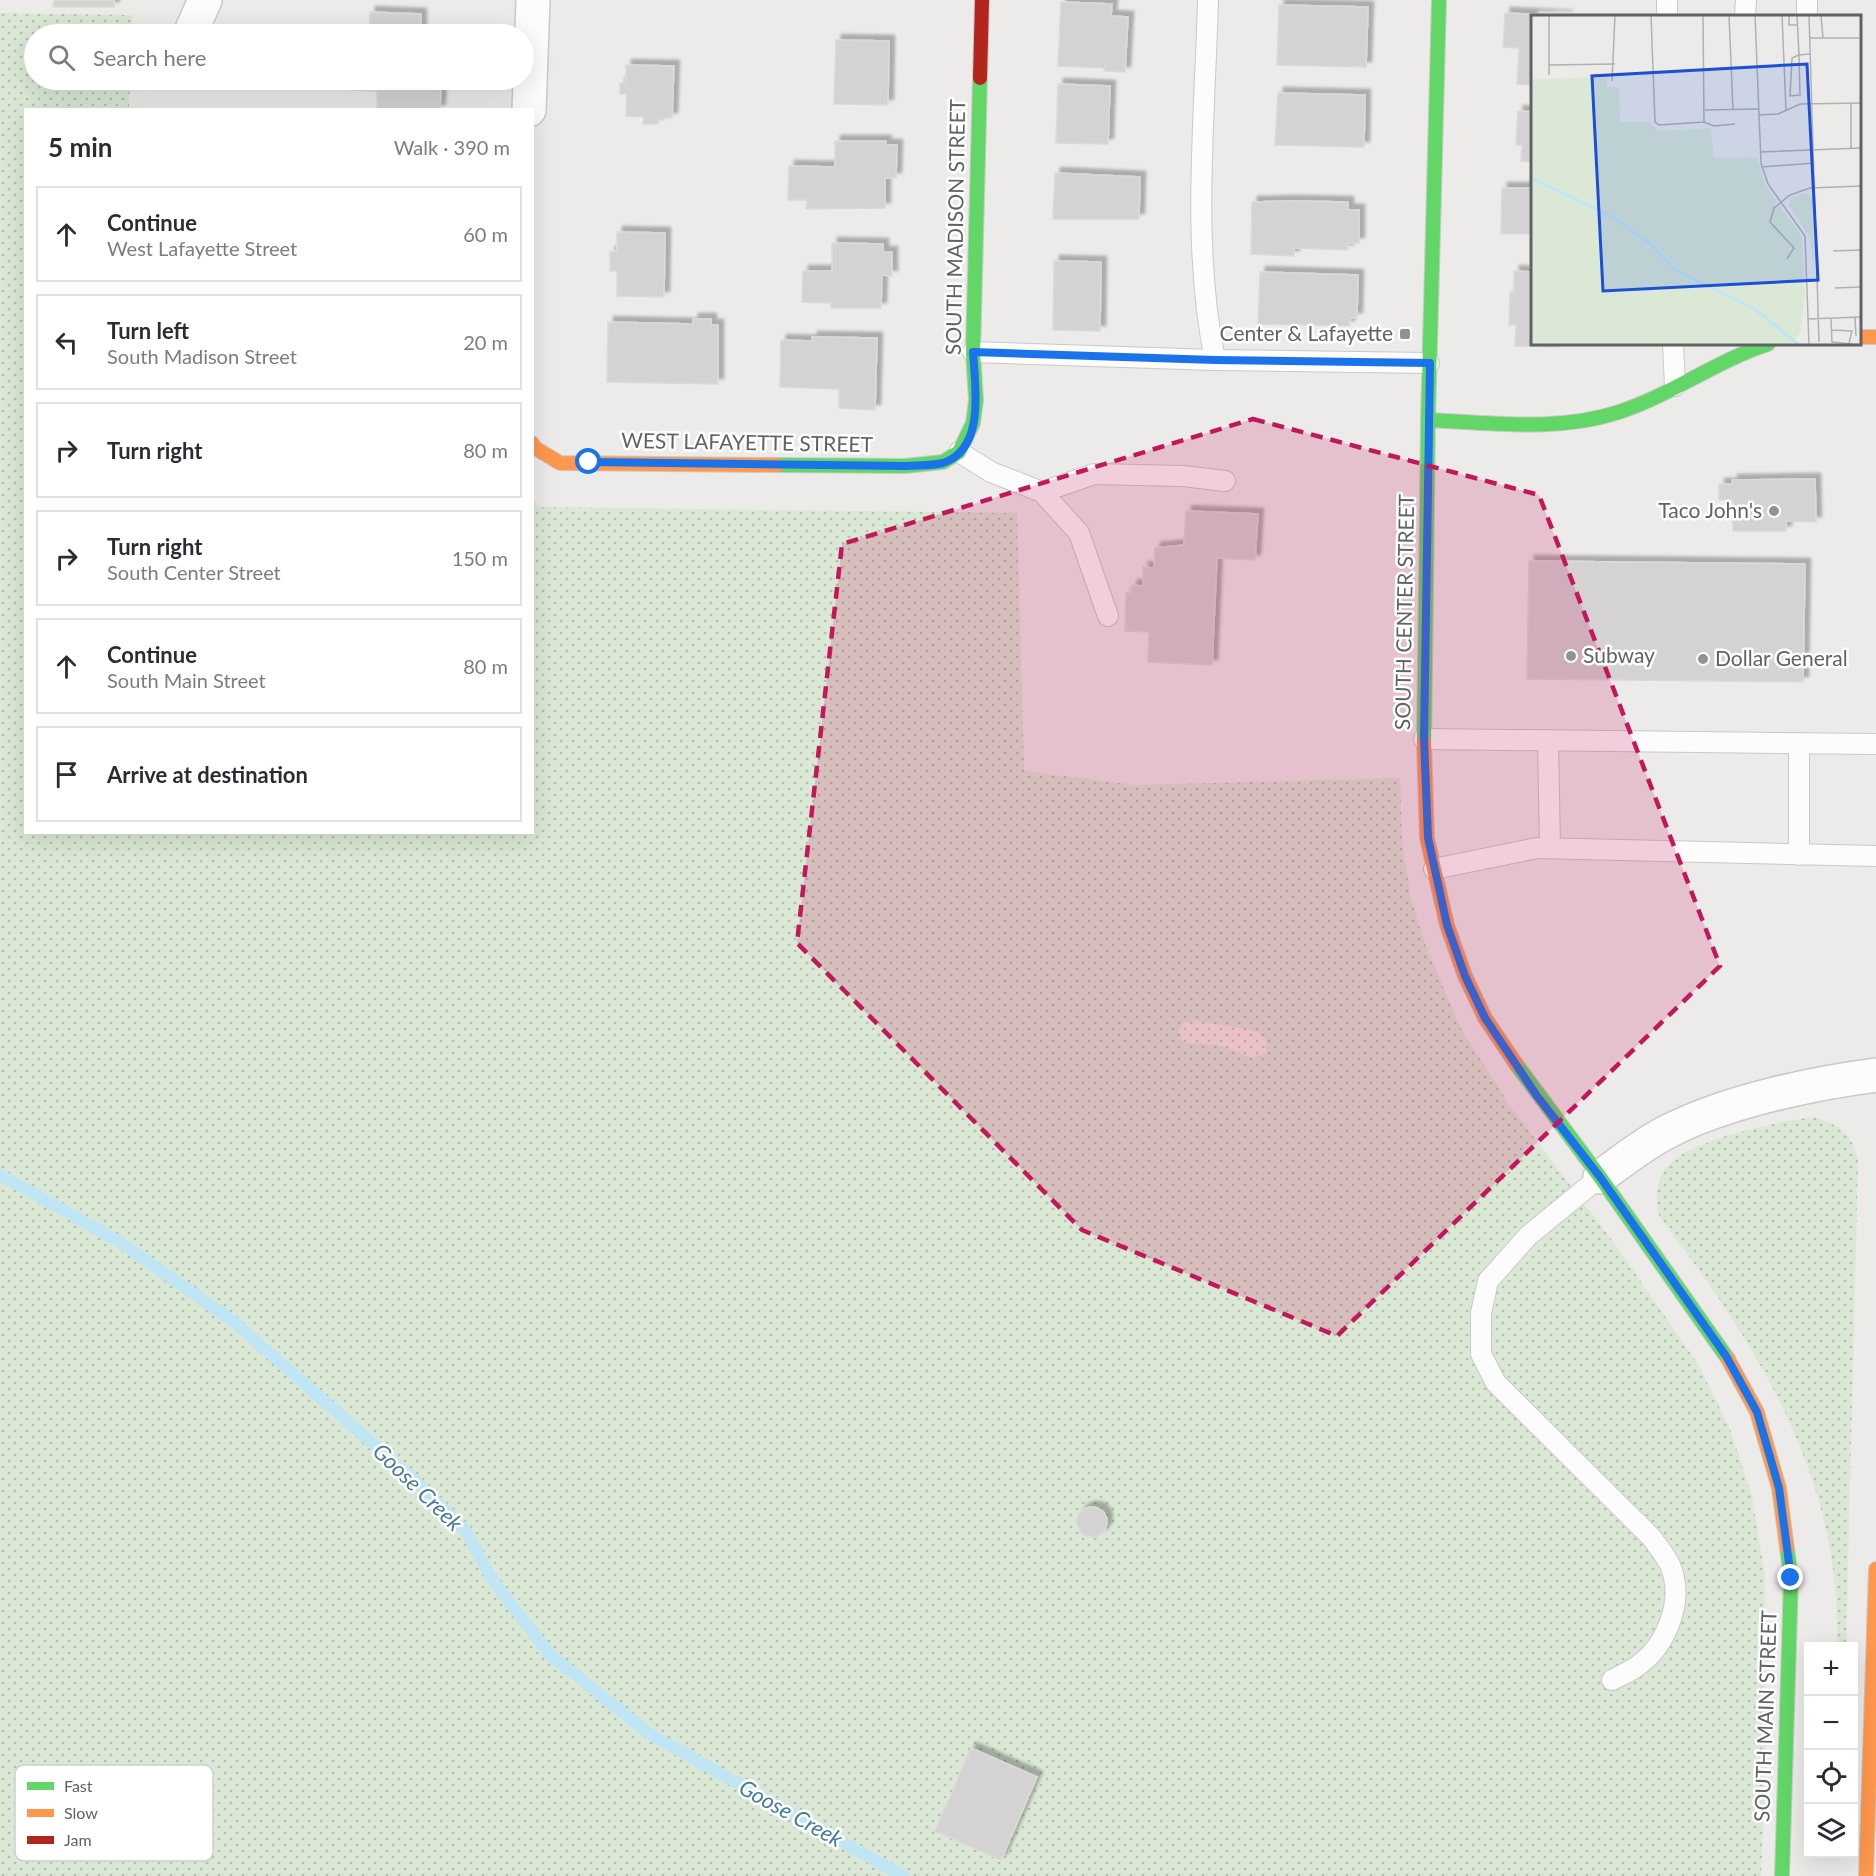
<!DOCTYPE html>
<html lang="en">
<head>
<meta charset="utf-8">
<style>
	:root { --surface:#fff; --page:#f2f2f3; --text:#2b2b33; --muted:#7c7c81; --line:#e1e1e2 }
	body { margin:0; font-family:Lato,sans-serif; background:var(--page); color:var(--text) }
	.controls { position:absolute; right:18px; bottom:18px; display:grid; overflow:hidden; border-radius:0px; box-shadow:0 6px 24px #0002 }
	.controls button { width:54px; height:54px; display:grid; place-items:center; padding:0; border:0; border-bottom:2px solid var(--line); background:var(--surface); color:var(--text); font:30px sans-serif }
	.stop { position:absolute; width:18px; height:18px; margin:-14px; border:4px solid #1a73e8; border-radius:50%; background:#fff }
	.stop.end { background:#1a73e8; border-color:#fff; box-shadow:0 2px 6px #0008 }
	.list { margin:0; padding:0; list-style:none }
	h2 { display:flex; justify-content:space-between; align-items:center; height:78px; margin:0; padding:0 24px; font-size:26px }
	h2 small { font-size:20px; font-weight:400; color:var(--muted) }
	.list li { display:grid; grid-template-columns:39px 1fr auto; gap:18px; align-items:center; box-sizing:border-box; height:96px; margin:0 12px 12px; padding:0 12px; border:2px solid var(--line); border-radius:0px }
	.list b { display:block; font-size:22px; white-space:nowrap }
	.list p { margin:0; font-size:20px; white-space:nowrap; color:var(--muted) }
	.list em { font-size:20px; font-style:normal; color:var(--muted) }
	.icon { flex:none; width:33px; height:33px; fill:none; stroke:currentColor; stroke-width:2; stroke-linecap:round; stroke-linejoin:round }
	.map { position:relative; flex:none; width:1876px; height:1876px; overflow:hidden }
	.search { position:absolute; background:var(--surface); box-shadow:0 6px 24px #0002; left:24px; top:24px; width:510px; height:66px; display:flex; align-items:center; gap:15px; box-sizing:border-box; padding:0 21px; border-radius:33px; color:var(--muted); font-size:22px }
	.panel { position:absolute; background:var(--surface); box-shadow:0 6px 24px #0002; left:24px; top:108px; width:510px; height:726px; border-radius:0px }
	.map>svg:first-child { display:block }
	.grass { fill:url(#grass-dots) }
	.sand { fill:url(#sand-dots) }
	.lines { fill:none; stroke-linecap:round; stroke-linejoin:round }
	.stream { stroke:#c0e5f5; stroke-width:12 }
	.building { fill:#d4d2d2; stroke:#dcdad8; stroke-width:1.5; filter:url(#shadow) }
	.lane-casing { stroke:#cac9c9; stroke-width:22 }
	.street-casing { stroke:#cac9c9; stroke-width:36 }
	.fast-casing { stroke:#c9c9c9; stroke-width:16 }
	.slow-casing { stroke:#c9c9c9; stroke-width:16 }
	.jam-casing { stroke:#c9c9c9; stroke-width:16 }
	.lane { stroke:#fcfcfc; stroke-width:20 }
	.street { stroke:#fcfcfc; stroke-width:33 }
	.fast { stroke:#63d668; stroke-width:14 }
	.slow { stroke:#ff974d; stroke-width:14 }
	.jam { stroke:#b3261e; stroke-width:14 }
	.route { stroke:#1a73e8; stroke-width:8 }
	.marked { fill:#c2185b; fill-opacity:0.2; stroke:#c2185b; stroke-width:4.5; stroke-dasharray:12 8; stroke-linejoin:round }
	.poi-dot { fill:#909394; stroke:#fff; stroke-width:2 }
	.labels { text-anchor:middle; stroke-width:5; stroke-linejoin:round; paint-order:stroke }
	.street-label { font-size:21px; fill:#5e6366; stroke:#fff }
	.poi-label { font-size:21px; fill:#5e6366; stroke:#fff; text-anchor:end }
	.water-label { font-size:22px; font-style:italic; fill:#437b9b; stroke:#fff }
	.inset-river { fill:none; stroke:#c0e5f5; stroke-width:3 }
	.inset-road { fill:none; stroke:#b0b1b1; stroke-width:1.5 }
	.view { fill:#1d4ed8; fill-opacity:0.15; stroke:#1d4ed8; stroke-width:3 }
	.inset-edge { fill:none; stroke:#5e6366; stroke-width:3 }
	.key { fill:#fff; stroke:#cfd0d1; stroke-width:1.5 }
	.key-label { font-size:16px; fill:#5e6366 }
</style>
</head>
<body>
<div class="map">
<svg width="1876" height="1876" viewBox="0 0 1876 1876">
	<defs>
		<pattern id="grass-dots" width="8" height="8" patternUnits="userSpaceOnUse" patternTransform="scale(1.5)"><rect width="8" height="8" fill="#dae8d5"/><path d="M2 2h.1M6 6h.1" fill="none" stroke="#b4c0b1" stroke-width="1.8" stroke-linecap="round"/></pattern>
		<pattern id="sand-dots" width="8" height="8" patternUnits="userSpaceOnUse" patternTransform="scale(1.5)"><rect width="8" height="8" fill="#f4ece0"/><path d="M2 2h.1M6 6h.1" fill="none" stroke="#c9c3b9" stroke-width="1.8" stroke-linecap="round"/></pattern>
		<filter id="shadow"><feDropShadow dx="5.5" dy="-5.5" stdDeviation="1.5" flood-color="#0004"/></filter>
	</defs>
	<rect width="100%" height="100%" fill="#edebe9"/>
	<path class="grass" d="M0,13L132,15V34H34V80H130L129,107L166,109L26,110V832H532L533,499L539,507L1017,513L1024,771L1135,785L1400,778L1402,843L1411,899L1425,944L1461,1029L1510,1106L1620,1251L1698,1364L1730,1429L1752,1496L1765,1577L1766,1759L1761,1876H0Z
		M1813,1117C1838,1123 1855,1136 1858,1162L1846,1646H1837C1842,1478 1758,1346 1659,1216C1656,1199 1655,1183 1666,1168C1687,1139 1778,1122 1813,1117Z"/>
	<path class="sand" d="M1196,1021L1246,1029L1257,1032L1267,1041L1266,1053L1253,1058L1219,1045L1185,1043L1180,1038L1179,1030L1183,1023Z"/>
	<g class="lines">
		<path class="stream" d="M0,1175L120,1242L234,1322L419,1484L465,1530L492,1579L549,1654L650,1734L903,1876"/>
	</g>
	<path class="building" d="M54,0H114V7H53Z
		M1061,2L1112,4L1111,16L1128,17L1125,72L1104,71L1105,68L1058,66Z
		M1279,5L1368,7L1366,67L1277,65Z
		M370,12L421,14V34H369Z
		M1505,13L1568,16H1532V85L1517,84L1519,48L1503,47Z
		M836,40L889,41L888,105L834,104Z
		M626,65L674,66L672,118H659L658,124H643L644,117L626,116L627,94H620V83H626Z
		M351,80H441L440,110H377V91L351,90Z
		M1058,84L1110,86L1108,144L1056,143Z
		M1278,93L1365,95L1364,147L1275,145Z
		M1518,111L1532,112V162L1521,161L1522,145H1516Z
		M835,141H886L885,145H897L896,178H885V208L806,209L807,200H788L789,166L835,167Z
		M1055,173L1140,177L1139,219H1053Z
		M1502,188H1532V234H1501Z
		M1291,201L1348,202V210H1359V243H1347L1348,250L1294,248V256L1251,254L1252,202Z
		M617,232L665,233L664,297L617,296V271H610V252L617,251Z
		M832,243L883,244V252H892V276L882,275L881,308H831V303L802,302L803,271H832Z
		M1054,261L1101,262L1100,331L1053,330Z
		M1514,271L1532,272V344H1559V347L1515,346L1516,325H1509L1510,292H1514Z
		M1260,272L1358,275L1357,318H1350L1349,326L1258,324Z
		M693,319H711V325H718V384L607,382L608,322L693,324Z
		M812,337L877,338L875,410L839,408V389L780,387L781,340L812,341Z
		M1815,479L1816,522L1786,521V531H1733V500H1719V484H1733L1732,480Z
		M1186,511L1258,514L1255,560L1217,558L1212,665L1148,662L1149,632L1125,631L1126,593H1131L1132,585L1143,586V567L1154,568L1155,548L1184,545Z
		M1529,561L1805,564L1803,682L1527,679Z
		M1077 1522a15 15 0 1 1 30 0a15 15 0 1 1-30 0Z
		M971,1748L1037,1777L1001,1860L935,1831Z"/>
	<g class="lines">
		<defs>
			<path id="lane" d="M1208,0C1205,119 1191,243 1215,360
				M1667,16V0
				M1745,16L1746,0
				M1807,16V0
				M1673,344L1675,386
				M973,352L1215,360L1429,363
				M959,452L991,472L1042,492L1094,474L1183,476L1225,481
				M1042,492L1079,533L1108,616
				M1424,739L1876,744
				M1548,740L1550,848
				M1799,855V743
				M1434,869L1537,848L1876,856
				M1600,1177L1528,1236L1488,1281L1481,1313V1354L1496,1383L1652,1538C1658,1547 1666,1556 1670,1565C1685,1600 1667,1646 1636,1667C1629,1672 1620,1676 1612,1680"/>
			<path id="street" d="M190,34L205,0
				M529,110L533,0
				M1600,1177C1623,1161 1644,1143 1669,1131C1725,1102 1813,1083 1876,1075"/>
			<path id="fast" d="M1428,420C1491,423 1558,432 1619,412C1671,395 1716,361 1768,344
				M777,465L905,466L943,462L959,452L973,423L976,400L973,352L980,78
				M1424,743L1428,420L1439,0
				M1516,1064L1600,1177L1728,1359
				M1782,1876L1791,1578L1787,1548"/>
			<path id="slow" d="M1860,337H1876
				M532,443L535,448L560,463L777,465
				M1424,743L1427,838L1447,925L1465,976L1485,1018L1516,1064
				M1728,1359L1757,1412L1779,1488L1787,1548
				M1866,1876L1876,1569"/>
			<path id="jam" d="M980,78L982,0"/>
		</defs>
		<use href="#lane" class="lane-casing"/>
		<use href="#street" class="street-casing"/>
		<use href="#fast" class="fast-casing"/>
		<use href="#slow" class="slow-casing"/>
		<use href="#jam" class="jam-casing"/>
		<use href="#lane" class="lane"/>
		<use href="#street" class="street"/>
		<use href="#fast" class="fast"/>
		<use href="#slow" class="slow"/>
		<use href="#jam" class="jam"/>
	</g>
	<g class="lines">
		<path class="route" d="M589,462L905,466C916,465 931,466 943,463C986,449 975,385 973,352L1215,360L1430,363L1424,739L1428,838L1447,925L1465,976L1485,1018L1537,1096L1600,1177L1726,1356L1757,1412L1779,1488L1791,1578"/>
	</g>
	<path class="marked" d="M1253,419L1539,495L1720,966L1337,1336L1082,1230L797,943L842,544Z"/>
	<g class="poi-dot">
		<rect x="1399" y="328" width="12" height="12" rx="3"/>
		<circle cx="1774" cy="511" r="6"/>
		<circle cx="1571" cy="656" r="6"/>
		<circle cx="1703" cy="659" r="6"/>
	</g>
	<g class="labels">
		<g class="street-label">
			<text transform="translate(956 227) rotate(-89)" y="7">SOUTH MADISON STREET</text>
			<text transform="translate(747 443) rotate(1)" y="7">WEST LAFAYETTE STREET</text>
			<text transform="translate(1405 612) rotate(-89)" y="7">SOUTH CENTER STREET</text>
			<text transform="translate(1766 1716) rotate(-88)" y="7">SOUTH MAIN STREET</text>
		</g>
		<g class="poi-label">
			<text x="1393" y="341">Center &amp; Lafayette</text>
			<text x="1762" y="518">Taco John's</text>
			<text x="1583" y="663" text-anchor="start">Subway</text>
			<text x="1715" y="666" text-anchor="start">Dollar General</text>
		</g>
		<g class="water-label">
			<text transform="translate(418 1487) rotate(44)" y="8">Goose Creek</text>
			<text transform="translate(791 1813) rotate(29)" y="8">Goose Creek</text>
		</g>
	</g>
	<g transform="translate(1531 15)">
		<rect width="330" height="330" fill="#edebe9"/>
		<path d="M76,62V72H88L89,107H118L126,116L180,113L183,143L226,142L234,170L271,222L274,277L270,317L259,330H0V64ZM273,178L281,181L283,256L279,223L258,190L260,183Z" fill="#dae8d5"/>
		<path class="inset-river" d="M0,163L82,202L118,228L146,256L224,294L268,330"/>
		<path class="inset-road" d="M120,0L124,107L128,110L173,107M172,0L173,107M198,0L202,95M224,0L230,148L237,169L274,221L278,330M251,0L255,95M258,0V10H267M266,0L268,40L279,39M278,0L288,327M290,0L292,23M278,23H328M268,40L269,80L259,81L261,43ZM18,50L84,49M18,60V0M81,66L84,0M174,95L227,94M227,100L247,99L269,89L330,88M173,107L183,111L204,109M320,133V88M229,137L330,133M230,152L283,148M302,236L330,235M256,244L263,233L239,207L243,193L259,180L279,173L330,171M304,273L330,272M324,302L325,321M300,303L301,327L330,330M277,304L330,302M301,315L321,316L318,328"/>
		<path class="view" d="M276,49L287,265L72,276L61,61Z"/>
		<rect width="330" height="330" class="inset-edge"/>
	</g>
	<rect x="15" y="1765" width="198" height="96" rx="9" class="key"/>
	<rect x="27" y="1782" width="27" height="8" fill="#63d668"/>
	<rect x="27" y="1809" width="27" height="8" fill="#ff974d"/>
	<rect x="27" y="1836" width="27" height="8" fill="#b3261e"/>
	<g class="key-label">
		<text x="64" y="1792">Fast</text>
		<text x="64" y="1819">Slow</text>
		<text x="64" y="1846">Jam</text>
	</g>
</svg>
<div class="controls">
<button>+</button>
<button>−</button>
<button><svg class="icon" aria-label="locate" viewBox="0 0 24 24"><circle cx="12" cy="12" r="6"/><path d="M12 2v4M12 18v4M2 12h4M18 12h4"/></svg></button>
<button><svg class="icon" aria-label="layers" viewBox="0 0 24 24"><path d="M12 4l9 5-9 5-9-5zM3 14l9 5 9-5"/></svg></button>
</div>
<div class="stop" style="left:589px;top:462px"></div>
<div class="stop end" style="left:1791px;top:1578px"></div>
<div class="search"><svg class="icon" aria-label="search" viewBox="0 0 24 24"><circle cx="10" cy="10" r="6"/><path d="M15 15l6 6"/></svg>Search here</div>
<section class="panel">
<h2>5 min<small>Walk · 390 m</small></h2>
<ul class="list">
<li><svg class="icon" aria-label="ahead" viewBox="0 0 24 24"><path d="M12 20V5M6 11l6-6 6 6"/></svg><div><b>Continue</b><p>West Lafayette Street</p></div><em>60 m</em></li>
<li><svg class="icon" aria-label="left" viewBox="0 0 24 24"><path d="M17 20v-9H6M10 6l-5 5 5 5"/></svg><div><b>Turn left</b><p>South Madison Street</p></div><em>20 m</em></li>
<li><svg class="icon" aria-label="right" viewBox="0 0 24 24"><path d="M7 20v-9h11M14 6l5 5-5 5"/></svg><div><b>Turn right</b></div><em>80 m</em></li>
<li><svg class="icon" aria-label="right" viewBox="0 0 24 24"><path d="M7 20v-9h11M14 6l5 5-5 5"/></svg><div><b>Turn right</b><p>South Center Street</p></div><em>150 m</em></li>
<li><svg class="icon" aria-label="ahead" viewBox="0 0 24 24"><path d="M12 20V5M6 11l6-6 6 6"/></svg><div><b>Continue</b><p>South Main Street</p></div><em>80 m</em></li>
<li><svg class="icon" aria-label="arrive" viewBox="0 0 24 24"><path d="M6 21V4h12l-3 4 3 4H6"/></svg><div><b>Arrive at destination</b></div></li>
</ul>
</section>
</div>
</body>
</html>
